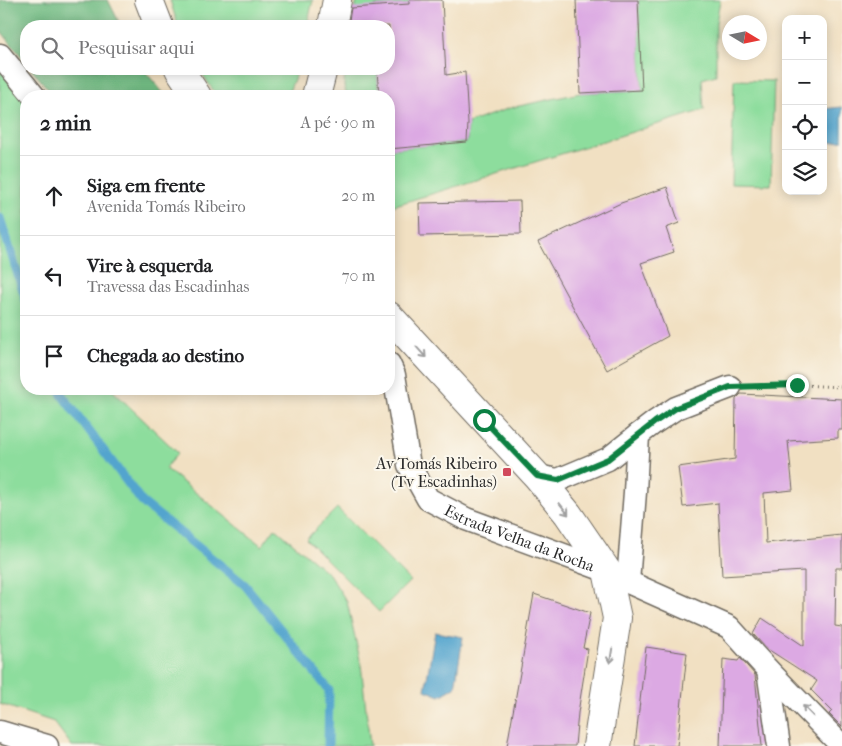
<!DOCTYPE html>
<html lang="pt">
<head>
<meta charset="utf-8">
<style>
	:root { --surface:#fff; --page:#f2f2f2; --text:#202124; --muted:#757577; --line:#e0e0e0 }
	body { margin:0; font-family:"IM FELL French Canon",serif; background:var(--page); color:var(--text) }
	.controls { position:absolute; right:15px; top:15px; display:grid; overflow:hidden; border-radius:10px; box-shadow:0 2px 12px #0003 }
	.controls button { width:45px; height:45px; display:grid; place-items:center; padding:0; border:0; border-bottom:1px solid var(--line); background:var(--surface); color:var(--text); font:25px sans-serif }
	.compass { position:absolute; left:722px; top:15px; width:45px; height:45px; border-radius:50%; background:var(--surface); box-shadow:0 2px 12px #0003; rotate:100deg }
	.stop { position:absolute; width:15px; height:15px; margin:-11px; border:4px solid #0b8043; border-radius:50%; background:#fff }
	.stop.end { background:#0b8043; border-color:#fff; box-shadow:0 1px 5px #0008 }
	.list { margin:0; padding:0; list-style:none }
	h2 { display:flex; justify-content:space-between; align-items:center; height:65px; margin:0; padding:0 20px; font-size:21px }
	h2 small { font-size:16px; font-weight:400; color:var(--muted) }
	.list li { display:grid; grid-template-columns:32px 1fr auto; gap:15px; align-items:center; box-sizing:border-box; height:80px; padding:0 20px; border-top:1px solid var(--line) }
	.list b { display:block; font-size:19px; white-space:nowrap }
	.list p { margin:0; font-size:16px; white-space:nowrap; color:var(--muted) }
	.list em { font-size:16px; font-style:normal; color:var(--muted) }
	.icon { flex:none; width:28px; height:28px; fill:none; stroke:currentColor; stroke-width:2; stroke-linecap:round; stroke-linejoin:round }
	.map { position:relative; flex:none; width:842px; height:746px; overflow:hidden }
	.search { position:absolute; background:var(--surface); box-shadow:0 2px 12px #0003; left:20px; top:20px; width:375px; height:55px; display:flex; align-items:center; gap:12px; box-sizing:border-box; padding:0 18px; border-radius:20px; color:var(--muted); font-size:19px }
	.panel { position:absolute; background:var(--surface); box-shadow:0 2px 12px #0003; left:20px; top:90px; width:375px; height:305px; border-radius:20px }
	.map>svg:first-child { display:block }
	.green { fill:#8ddd9d; stroke:#5c8464 }
	.forest { fill:#72bc84; stroke:#4e7458 }
	.water { fill:#53a4ce; stroke:#3f687c }
	.lines { fill:none; stroke-linecap:round; stroke-linejoin:round }
	.stream { stroke:#53a4ce; stroke-width:9 }
	.building { fill:#dca9e3 }
	.minor-casing { stroke:#706a60; stroke-width:25 }
	.tertiary-casing { stroke:#706a60; stroke-width:30 }
	.path { stroke:#706a60; stroke-width:3; stroke-dasharray:1 4; stroke-linecap:butt }
	.minor { stroke:#fff; stroke-width:22 }
	.tertiary { stroke:#fff; stroke-width:28 }
	.oneway { stroke:#a0a0a0 }
	.route { stroke:#0b8043; stroke-width:6 }
	.poi-dot { fill:#d1495b; stroke:#fbf7ec; stroke-width:2 }
	.labels { text-anchor:middle; stroke-width:4; stroke-linejoin:round; paint-order:stroke }
	.poi-label { font-size:16px; fill:#2b2b2b; stroke:#fbf7ec; text-anchor:end }
	.street-label { font-size:16px; fill:#2b2b2b; stroke:#fbf7ec }
</style>
</head>
<body>
<div class="map">
<svg width="842" height="746" viewBox="0 0 842 746">
	<rect width="100%" height="100%" fill="#fbf7ec"/>
	<filter id="ink" filterUnits="userSpaceOnUse"><feTurbulence type="fractalNoise" baseFrequency=".02" numOctaves="2"/><feDisplacementMap in="SourceGraphic" scale="10" xChannelSelector="R" yChannelSelector="G"/><feConvolveMatrix kernelMatrix="1 2 1 2 8 2 1 2 1" color-interpolation-filters="sRGB"/></filter>
	<filter id="wash" filterUnits="userSpaceOnUse"><feTurbulence type="fractalNoise" baseFrequency=".0096" numOctaves="4" result="noise"/><feDisplacementMap in="SourceGraphic" scale="20" xChannelSelector="R" yChannelSelector="G"/><feGaussianBlur stdDeviation="1.12" result="paint"/><feColorMatrix in="noise" values="0 0 0 0 0 0 0 0 0 0 0 0 0 0 0 0 0 1.4 0 .05"/><feComposite in="paint" operator="in"/></filter>
	<g filter="url(#wash)">
		<rect width="100%" height="100%" fill="#f1e0c2"/>
		<path class="green" d="M170,0H313L307,26H178Z
			M357,0H409V4L375,6V26H352Z
			M638,0H720L716,23V75L702,79L704,110L389,207V149L467,142L468,123L510,108L580,93L642,90Z
			M0,69L26,101V389H111L178,453L165,468L262,546L275,528L329,574L347,602L361,664L370,746H72L54,722L0,704Z
			M199,69H298L288,94L286,96H217Z
			M345,69H377L379,96H347L344,86Z
			M734,80L774,81L771,185L731,184Z
			M337,508L410,581L379,612L306,539Z"/>
		<path class="forest" d="M0,0H108L121,26H26V62L0,30Z
			M31,69H143L166,96H54Z"/>
		<path class="water" d="M842,107V141L826,143L823,120V109Z
			M435,632L463,637L455,687L440,696L425,690Z"/>
		<g class="lines">
			<path class="stream" d="M0,218L26,300
				M60,389L62,395L142,502L245,585L329,690L328,746"/>
		</g>
		<g id="blocks">
			<path class="building" d="M409,0H442L446,75L465,72L468,123L467,142L389,149V96H379L377,69H389V26H348L351,8L409,4Z
				M576,0H638L642,90L580,93Z
				M667,187L679,223L666,228L674,252L641,263L668,336L607,370L538,242L621,203Z
				M520,201L521,234L420,236L419,203Z
				M741,394L842,399V430H838V438L788,441L793,490L764,493L766,543L842,535V568H836L835,626L842,627V727L829,714L832,711L811,690L817,681L766,648L753,634L762,618L804,646V571L722,576L718,503L683,507L678,467L735,459L736,399Z
				M534,594L590,613L583,648L588,649L578,713L575,746H507Z
				M646,647L687,653L677,746H635Z
				M740,658L755,675L762,746H720L723,659L738,661Z"/>
		</g>
	</g>
	<g filter="url(#ink)">
		<use href="#blocks" fill-opacity="0" stroke="#706a60" stroke-width="1"/>
		<g class="lines">
			<defs>
				<g id="minor">
					<path d="M0,55L34,96"/>
					<path id="s1" d="M389,364L394,375L409,465L428,499L466,519L607,571L628,582L729,627L768,670L842,746"/>
					<path d="M537,476L558,480L608,459L638,435"/>
					<path d="M628,582L635,492L638,435L655,422L676,408L730,387"/>
					<path d="M768,670L779,746"/>
					<path d="M0,732L47,746"/>
				</g>
				<path id="tertiary" d="M149,0L159,26
					M332,26L337,0
					M179,69L197,96
					M316,96L323,69
					M389,316L537,476L568,514L607,571L617,618L597,746"/>
			</defs>
			<use href="#minor" class="minor-casing"/>
			<use href="#tertiary" class="tertiary-casing"/>
			<path class="path" d="M755,386L797,385L842,387"/>
			<use href="#minor" class="minor"/>
			<use href="#tertiary" class="tertiary"/>
		</g>
		<defs><path id="oneway-shaft" d="M-6 0H5M1.5-3L5.5 0L1.5 3" fill="none" stroke-width="1.6" stroke-linecap="round" stroke-linejoin="round" transform="scale(1.25)"/></defs>
		<g class="oneway">
			<use href="#oneway-shaft" transform="translate(421 352) rotate(48)"/>
			<use href="#oneway-shaft" transform="translate(564 509) rotate(52)"/>
			<use href="#oneway-shaft" transform="translate(611 656) rotate(99)"/>
			<use href="#oneway-shaft" transform="translate(808 711) rotate(-134)"/>
		</g>
	</g>
	<g class="lines" filter="url(#ink)">
		<path class="route" d="M484,420L537,476L558,480L608,459L655,422L676,408L730,387L797,385"/>
	</g>
	<rect class="poi-dot" x="502" y="467" width="10" height="10" rx="2.5"/>
	<g class="labels">
		<g class="poi-label">
			<text x="497" y="469">Av Tomás Ribeiro<tspan x="497" dy="18">(Tv Escadinhas)</tspan></text>
		</g>
		<g class="street-label">
			<text dy="6" stroke="none"><textPath href="#s1" startOffset="242">Estrada Velha da Rocha</textPath></text>
		</g>
	</g>
</svg>
<div class="controls">
<button>+</button>
<button>−</button>
<button><svg class="icon" aria-label="locate" viewBox="0 0 24 24"><circle cx="12" cy="12" r="6"/><path d="M12 2v4M12 18v4M2 12h4M18 12h4"/></svg></button>
<button><svg class="icon" aria-label="layers" viewBox="0 0 24 24"><path d="M12 4l9 5-9 5-9-5zM3 14l9 5 9-5"/></svg></button>
</div>
<svg class="compass" viewBox="-18 -18 36 36"><path d="M0-13l5 13h-10z" fill="#e53935"/><path d="M0 13l5-13h-10z" fill="#757577"/></svg>
<div class="stop" style="left:484px;top:420px"></div>
<div class="stop end" style="left:797px;top:385px"></div>
<div class="search"><svg class="icon" aria-label="search" viewBox="0 0 24 24"><circle cx="10" cy="10" r="6"/><path d="M15 15l6 6"/></svg>Pesquisar aqui</div>
<section class="panel">
<h2>2 min<small>A pé · 90 m</small></h2>
<ul class="list">
<li><svg class="icon" aria-label="ahead" viewBox="0 0 24 24"><path d="M12 20V5M6 11l6-6 6 6"/></svg><div><b>Siga em frente</b><p>Avenida Tomás Ribeiro</p></div><em>20 m</em></li>
<li><svg class="icon" aria-label="left" viewBox="0 0 24 24"><path d="M17 20v-9H6M10 6l-5 5 5 5"/></svg><div><b>Vire à esquerda</b><p>Travessa das Escadinhas</p></div><em>70 m</em></li>
<li><svg class="icon" aria-label="arrive" viewBox="0 0 24 24"><path d="M6 21V4h12l-3 4 3 4H6"/></svg><div><b>Chegada ao destino</b></div></li>
</ul>
</section>
</div>
</body>
</html>
